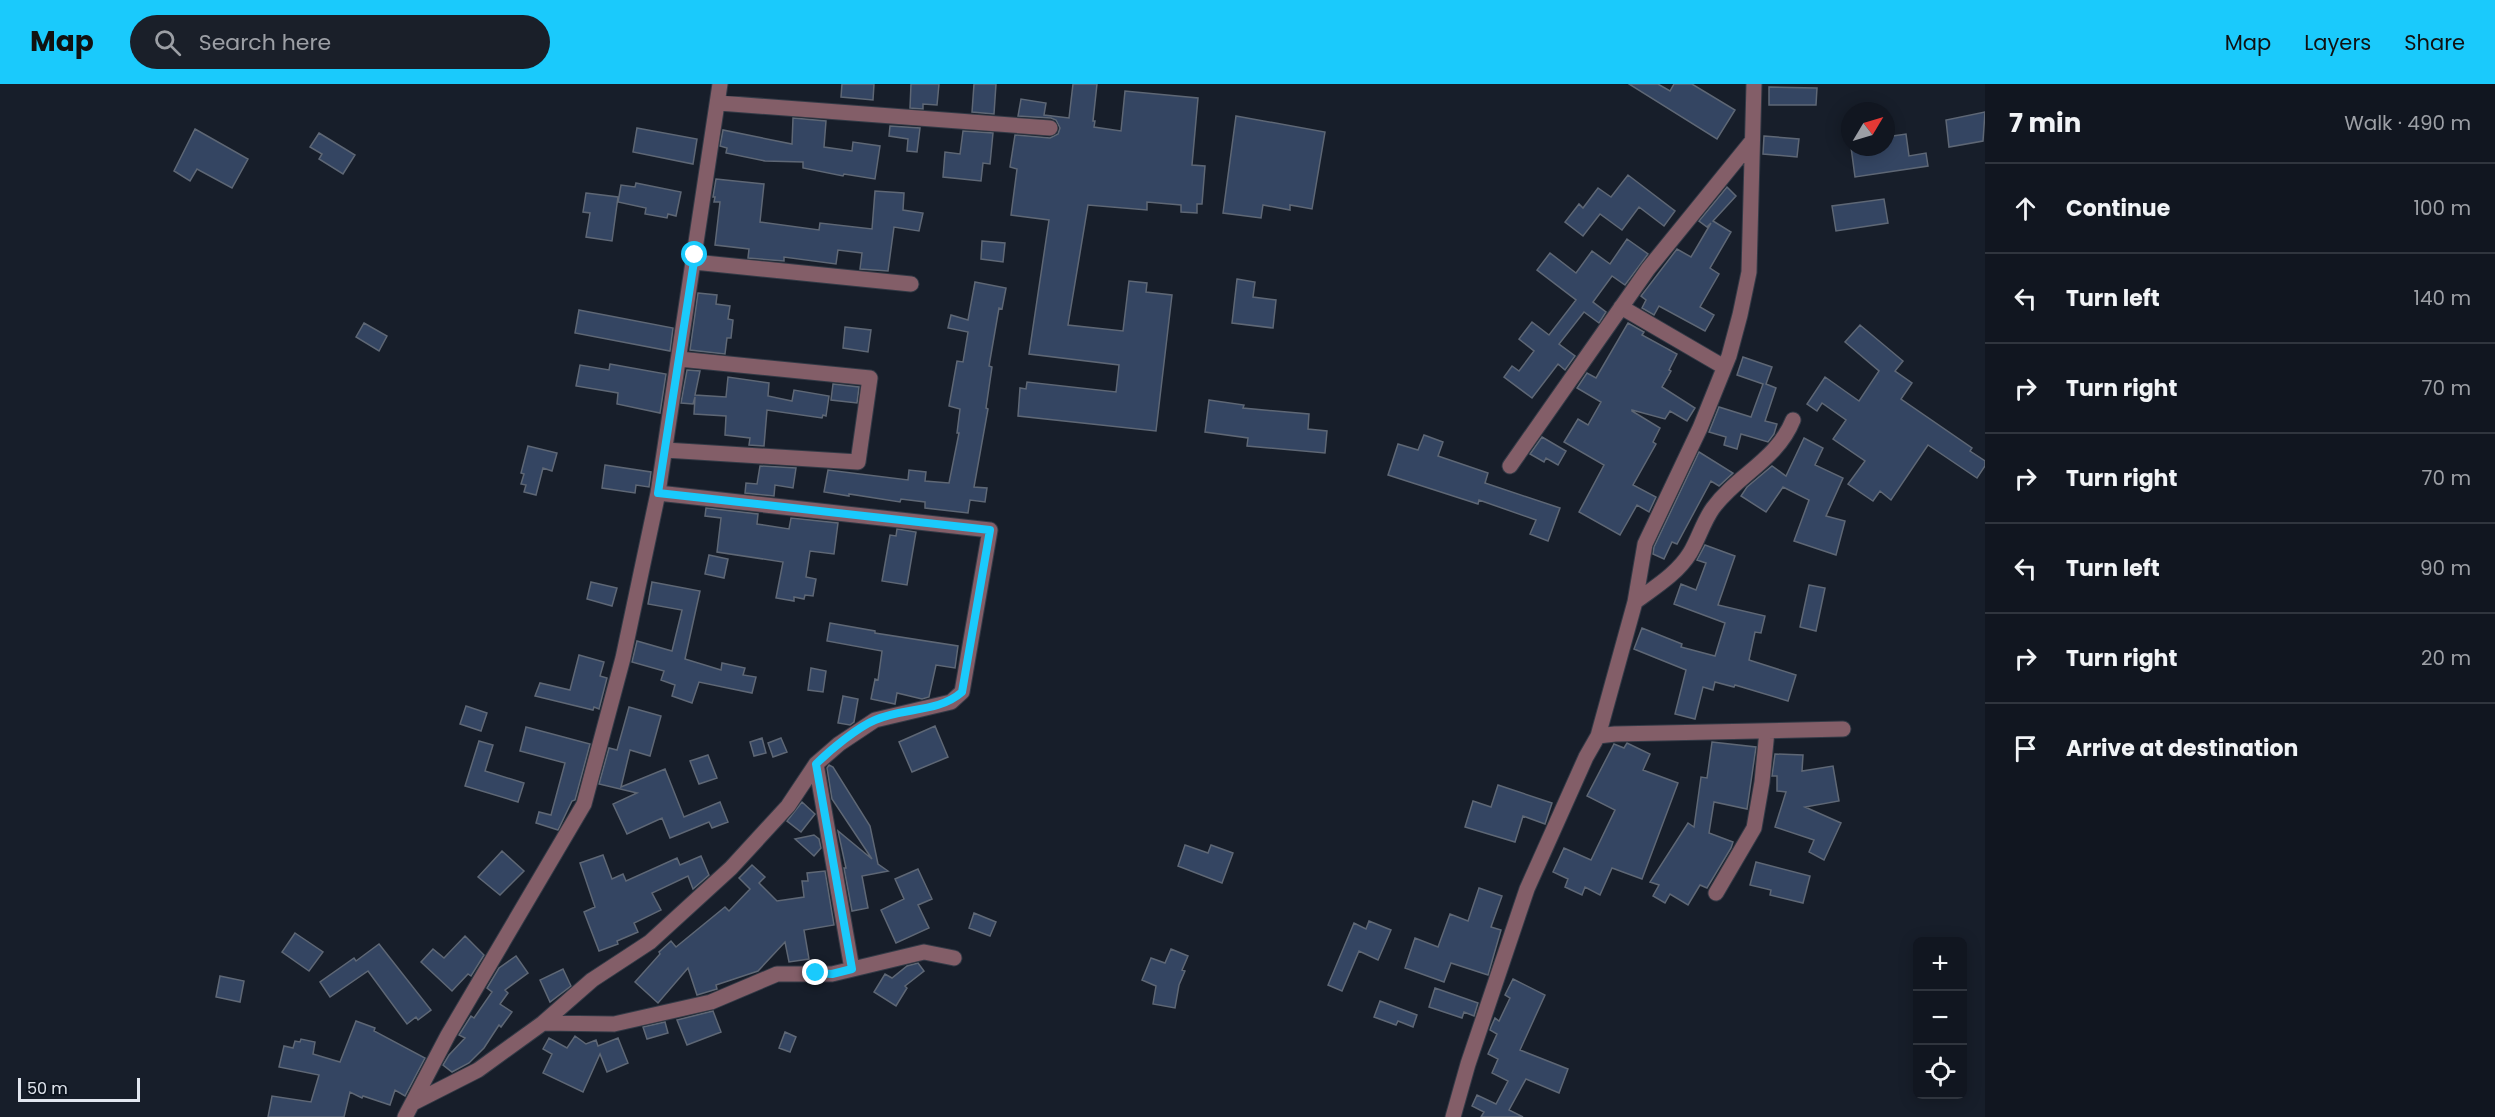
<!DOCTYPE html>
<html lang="en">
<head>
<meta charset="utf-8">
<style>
	:root { --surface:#111620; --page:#1a1f29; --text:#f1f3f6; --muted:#9c9fa5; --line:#30353e; --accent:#1acafc }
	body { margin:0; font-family:Poppins,sans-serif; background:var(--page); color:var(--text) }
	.controls { position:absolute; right:18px; bottom:18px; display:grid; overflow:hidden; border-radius:9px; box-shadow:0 3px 15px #0003 }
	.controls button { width:54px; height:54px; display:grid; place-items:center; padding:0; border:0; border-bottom:2px solid var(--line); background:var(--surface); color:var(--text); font:30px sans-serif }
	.compass { position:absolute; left:1841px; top:18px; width:54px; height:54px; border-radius:50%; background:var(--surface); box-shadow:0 3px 15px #0003; rotate:52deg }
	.scale { position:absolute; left:18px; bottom:15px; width:122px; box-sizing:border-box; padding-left:6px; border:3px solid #e1e6ef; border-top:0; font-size:16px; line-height:21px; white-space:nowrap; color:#e1e6ef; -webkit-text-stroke:4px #0e1520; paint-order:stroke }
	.stop { position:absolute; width:18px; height:18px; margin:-14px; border:4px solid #1acafc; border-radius:50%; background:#fff }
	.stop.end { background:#1acafc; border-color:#fff; box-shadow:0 2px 6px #0008 }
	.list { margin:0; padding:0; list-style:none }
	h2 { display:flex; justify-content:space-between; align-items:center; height:78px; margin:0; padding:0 24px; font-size:26px }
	h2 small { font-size:20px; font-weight:400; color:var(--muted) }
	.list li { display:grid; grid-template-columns:39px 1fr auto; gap:18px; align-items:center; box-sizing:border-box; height:90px; padding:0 24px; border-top:2px solid var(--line) }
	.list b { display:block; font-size:22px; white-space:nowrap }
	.list em { font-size:20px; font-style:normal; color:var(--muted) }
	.icon { flex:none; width:33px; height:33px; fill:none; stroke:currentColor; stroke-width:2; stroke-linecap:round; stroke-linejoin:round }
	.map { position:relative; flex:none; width:1985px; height:1033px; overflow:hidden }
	header { display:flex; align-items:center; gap:36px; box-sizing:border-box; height:84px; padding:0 30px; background:var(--accent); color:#111 }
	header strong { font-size:28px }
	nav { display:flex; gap:33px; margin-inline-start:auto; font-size:21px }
	.search { width:420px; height:54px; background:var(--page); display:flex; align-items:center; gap:15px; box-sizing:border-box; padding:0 21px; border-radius:33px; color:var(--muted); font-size:22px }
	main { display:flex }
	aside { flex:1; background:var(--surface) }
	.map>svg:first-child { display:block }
	.building { fill:#344562; stroke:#5e6775; stroke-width:1.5 }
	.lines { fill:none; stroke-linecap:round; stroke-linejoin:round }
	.minor-casing { stroke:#333a46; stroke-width:17 }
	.minor { stroke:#835e68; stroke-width:15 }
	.route { stroke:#1acafc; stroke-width:8 }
</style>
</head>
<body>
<header>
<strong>Map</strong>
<div class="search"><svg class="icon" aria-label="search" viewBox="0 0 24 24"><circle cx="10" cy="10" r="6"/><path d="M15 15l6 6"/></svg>Search here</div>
<nav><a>Map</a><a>Layers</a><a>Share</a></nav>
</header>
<main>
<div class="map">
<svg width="1985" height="1033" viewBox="0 0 1985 1033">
	<rect width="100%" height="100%" fill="#171e2a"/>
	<path class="building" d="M842,0H874L873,16L841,13Z
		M911,0H939L937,21L923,20V25L910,24Z
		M974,0H996L994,30L972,28Z
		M1073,0H1097L1093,37H1095L1094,43L1121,47L1125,7L1198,14L1192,81L1205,82L1202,120H1197V129L1181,128V121L1147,118V126L1088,121L1068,241L1123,247L1129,197L1147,199L1146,208L1172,211L1156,347L1018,332L1020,304L1026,305L1027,298L1116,308L1119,281L1029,270L1049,136L1011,131L1017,85L1010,83L1015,51L1050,54L1058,50L1060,44L1056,36L1051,34L1018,32L1021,15L1046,19L1044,31L1069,34Z
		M1629,0H1658L1670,7L1674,0H1692L1735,26L1717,55Z
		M1769,3L1817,4L1816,21H1769Z
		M1985,28L1983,57L1949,63L1946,36Z
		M1236,32L1325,48L1312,125L1290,121V126L1263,121L1261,134L1223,129Z
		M793,34L826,37L824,63L852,67L853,58L880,62L875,95L844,90L843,92L803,84V78L765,77L726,69L727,64L720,62L723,46L792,60Z
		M890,42L920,44L917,68L907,67L908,55L889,52Z
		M637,44L697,55L693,80L633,68Z
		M195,45L248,75L232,104L197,85L190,97L174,87Z
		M963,47L993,49L990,80L983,79L981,97L943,93L945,68L960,70Z
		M319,49L355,71L343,90L319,75L322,70L310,63Z
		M1906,50L1909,72L1926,69L1928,82L1855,93L1851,63H1886V53Z
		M1764,52L1799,55L1797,73L1763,70Z
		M1628,91L1675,127L1664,142L1639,123L1622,146L1600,130L1583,152L1565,138L1579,120L1583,124L1598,104L1611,113Z
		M716,95L764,100L760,138L819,146L820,139L872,145L875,107L904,109L903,126L923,129L919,147L894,143L888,187L860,185L862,169L838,166L836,180L784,173V177L748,174L749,165L715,161L720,118H714L715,113H713Z
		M636,99L681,108L676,132L668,130L667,134L645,130L646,124L618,118L621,101L635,103Z
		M1727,103L1736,112L1713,137L1731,148L1710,184L1719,190L1700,223L1714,231L1705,247L1659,222L1654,231L1642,224L1646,216L1641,212L1677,165L1691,173L1711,139L1707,143L1699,137Z
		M586,109L618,113L612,157L586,153L590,129L583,128Z
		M1884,115L1888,139L1836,147L1832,122Z
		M1627,155L1648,170L1625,201L1612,192L1593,218L1606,228L1599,239L1584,228L1559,260L1575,272L1565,286L1558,280L1532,314L1504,293L1512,282L1519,287L1534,267L1519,255L1532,238L1549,251L1576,216L1537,186L1550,169L1576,189L1592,167L1610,180Z
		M982,157L1005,159L1003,178L981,175Z
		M1237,195L1255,198L1253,213L1276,216L1273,244L1232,239Z
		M975,198L1006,204L1002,225L999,224L989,282L992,283L986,324L988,325L974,403L987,404L985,418L970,416L968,429L925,424V418L901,415L900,418L849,410V412L824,408L828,386L908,396L909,386L926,388L925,397L949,399L959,349H957L960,325L949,322L957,277L963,278L968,248L948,244L951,231L968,236Z
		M698,209L717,211L716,220L730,222L728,235L733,236L731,254H727L725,270L690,266Z
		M579,226L673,244L670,267L575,249Z
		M364,239L387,252L379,267L356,253Z
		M1628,239L1644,248L1642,251L1677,270L1669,286L1671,287L1662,303L1695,324L1687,337L1670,327L1665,335L1632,326V327L1660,344L1653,358L1656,360L1633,401L1656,413L1649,428L1637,421L1620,451L1579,428L1604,381L1564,358L1578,335L1588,341L1601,318L1577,304L1587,289L1596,294Z
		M1860,241L1903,277L1895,287L1912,299L1901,315L1972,364L1970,367L1985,377V382L1977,394L1928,361L1891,416L1880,407L1873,417L1848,400L1865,377L1833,355L1846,336L1822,319L1817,327L1807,320L1825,293L1859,317L1879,287L1845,258Z
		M845,243L871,246L868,268L843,264Z
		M1743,273L1772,283L1766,300L1776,304L1765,337L1777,340L1774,350L1768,358L1741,350L1737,365L1724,361L1726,353L1709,348L1719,323L1751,333L1763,300L1737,291Z
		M610,280L666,290L660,329L617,320L618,309L576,302L580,281L609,286Z
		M687,286L700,287L695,311L726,313L728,293L769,299L768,312L792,317L794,306L829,312L826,332L823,331L822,334L767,326L764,362L749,361L750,354L725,351L726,332L694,330L695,313L693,320L681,319Z
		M833,300L859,303L857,319L831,316Z
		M1209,316L1244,321L1243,324L1309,330L1308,345L1327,347L1325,369L1247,362L1248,354L1205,348Z
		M1424,351L1443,358L1438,372L1488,389L1485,399L1560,424L1548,457L1530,450L1536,436L1479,416L1478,420L1388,391L1398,360L1418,366Z
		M1542,353L1566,367L1558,381L1546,374L1544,378L1530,370Z
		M1804,354L1823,364L1815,381L1843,394L1826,432L1845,437L1836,471L1794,457L1809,416L1783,403L1766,428L1741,412L1747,403L1772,382L1786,392Z
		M528,362L557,369L552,387L543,384L536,411L524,408L526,401L521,400L524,390L521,389Z
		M1699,368L1733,389L1719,402L1711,397L1677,460L1672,458L1664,475L1653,470L1654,463Z
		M605,381L651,388L649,403L636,401L635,409L602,404Z
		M760,382L796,384L793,404L775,401L774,412L745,409L746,399L757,400Z
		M706,424L758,430L757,440L789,445L791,434L838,439L834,470L810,467L806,493L816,495L813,512L805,511L804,515L794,513V517L776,514L783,478L717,468L721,434L705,432Z
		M897,445L916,448L907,501L882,497L890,451L896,452Z
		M1705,461L1735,472L1718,521L1765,532L1761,549L1755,548L1749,576L1796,591L1788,617L1735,601L1734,603L1715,598L1713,606L1703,603L1695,635L1675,630L1686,586L1634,565L1642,544L1682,560L1681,563L1715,572L1725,539L1674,520L1681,500L1696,506L1706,479L1697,476Z
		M709,471L728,475L724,494L705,490Z
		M591,498L617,504L612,522L587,515Z
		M652,498L700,507L685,575L721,586L722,579L745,584L743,591L756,593L752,609L699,598L692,619L672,612L675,601L661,596L664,587L632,578L637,557L672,567L682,526L648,520Z
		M1809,501L1825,504L1816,547L1800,543Z
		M830,539L875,547V549L958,562L955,584L936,581L929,613L922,615L897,609L895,620L871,615L875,595L878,596L882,567L827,557Z
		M579,571L604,578L600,592L607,594L599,625L594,623L593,626L535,612L540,599L570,606Z
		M811,584L826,587L823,608L808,606Z
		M843,612L858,615L854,638L850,641L838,639Z
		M466,622L487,629L481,647L460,640Z
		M629,623L661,632L650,672L630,666L621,703L665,685L684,733L720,718L728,738L712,744L709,738L670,754L662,734L627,750L613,720L637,709L599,700L609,664L617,666Z
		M935,642L948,673L912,688L899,658Z
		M526,643L590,660L575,716L572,717L558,746L536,739L539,728L551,731L565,679L520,667Z
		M762,654L766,669L754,672L750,658Z
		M781,654L787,668L773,673L768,659Z
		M479,657L493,661L485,687L524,699L518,718L465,702Z
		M1712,658L1756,663L1747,725L1714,718L1709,749L1733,758L1731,764L1707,804L1700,801L1688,821L1670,810L1665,819L1653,812L1659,801L1650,798L1688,739L1694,743L1701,693L1707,694Z
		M1627,659L1650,670L1643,686L1678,699L1642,795L1612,784L1600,811L1585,803L1582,811L1565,803L1568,795L1553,788L1564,764L1591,776L1615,726L1587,712L1614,660L1624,664Z
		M1775,670L1803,671L1802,687L1833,682L1839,717L1805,723L1841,739L1824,776L1809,768L1814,756L1775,743L1786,708L1777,707V692H1772Z
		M708,671L717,694L699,700L690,677Z
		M829,681L833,683L870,742L878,780L888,787L862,792L868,824L852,827L844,784H846L838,747L872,775L832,715L827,684Z
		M1498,701L1552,719L1545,740L1523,732L1515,758L1465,743L1473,717L1491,723Z
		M802,718L815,730L801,748L787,737Z
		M814,751L819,755L821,764L814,772L795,755Z
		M1185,761L1208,769L1211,761L1233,769L1222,799L1178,782Z
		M502,767L524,787L500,811L478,793Z
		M603,771L612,795L623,790L626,797L677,774L680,781L701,772L709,791L693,805L688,792L652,809L661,826L634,839L638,848L617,857L618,860L599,867L584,828L595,823L580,779Z
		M1756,778L1810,792L1803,819L1770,811L1771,806L1750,801Z
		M752,781L765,793L759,799L777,817L804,813L802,797H808L807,789L825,787L834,841L804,846L809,875L789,878L785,858L758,887L716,901L717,905L697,911L688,884L658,919L635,898L660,870L659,868L671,857L676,863L725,823L729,827L750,805L739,794Z
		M918,785L932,815L918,821L929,844L896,859L881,826L904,815L895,795Z
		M1479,804L1502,812L1491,843L1501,846L1488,891L1451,879L1444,898L1405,884L1415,854L1438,863L1450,830L1468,837Z
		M974,829L996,838L990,852L969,844Z
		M1369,837L1391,846L1378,876L1359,867L1342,907L1328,901L1354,839L1366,845Z
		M295,849L323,868L309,887L282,868Z
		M465,852L484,871L471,892L468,890L452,907L421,878L433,865L444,874Z
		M379,860L431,926L418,936L416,933L407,940L368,887L330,913L320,898L354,874L356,877Z
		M1171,865L1188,872L1182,886L1185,887L1179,901L1175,924L1153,920L1156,902L1142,896L1151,874L1165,879Z
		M516,872L528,889L505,906L508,909L500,920L512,928L501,943L499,941L484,964L469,979L452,988L443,981L449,971L465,954L459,951L471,932L474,934L492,908L487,904L499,884Z
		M918,879L924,887L905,902L907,904L896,922L874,908L885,890L892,894L907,882Z
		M563,885L571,902L550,918L540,896Z
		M220,892L244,897L240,918L216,913Z
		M1513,895L1545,911L1520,966L1568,985L1559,1009L1526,995L1509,1026L1523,1033H1481L1484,1028L1472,1022L1477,1011L1496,1020L1508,997L1492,989L1498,975L1488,970L1497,950L1490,946L1491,943L1495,934L1499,937L1510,914L1505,911Z
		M1435,904L1478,919L1474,932L1464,928L1462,934L1429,923Z
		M1380,917L1417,931L1413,943L1398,937L1396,941L1374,933Z
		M713,927L721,948L687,961L677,936Z
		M356,937L375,944L374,947L425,974L405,1012L395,1006L390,1021L363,1012L362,1014L350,1008L344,1033H268L272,1012L311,1018L319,991L279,983L284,962L293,964L295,957L300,958L301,955L315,958L313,970L340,978Z
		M665,938L668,949L647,955L643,943Z
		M785,948L796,953L790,968L779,964Z
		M575,952L586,960L596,956L598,962L618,954L628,979L607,988L600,970L583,1008L543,989L552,970L543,965L549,954L567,964Z"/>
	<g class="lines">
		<defs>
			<path id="minor" d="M719,19L1050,44
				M694,178L911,200
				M1621,223L1724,283
				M665,366L858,378L870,294L679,275
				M1510,382L1648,185L1752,57
				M1635,518C1655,503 1677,490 1690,469C1699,454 1703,438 1713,424C1737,391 1777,376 1793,336
				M1598,652L1615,650L1843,645
				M816,680L852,885
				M1716,809L1754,744L1762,698L1767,647
				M543,939L614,940L711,918L777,890H832L924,868L954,874
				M413,1019L478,986L543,939L592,896L650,858L731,784L788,722L816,680L839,660L875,636L951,618L962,608L990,446L658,409
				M405,1033L448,951L584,720L623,574L658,409L720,0
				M1453,1033L1468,980L1527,805L1586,673L1598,652L1635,518L1645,460L1700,344L1729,272L1740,231L1749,188L1754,0"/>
		</defs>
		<use href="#minor" class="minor-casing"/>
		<use href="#minor" class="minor"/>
	</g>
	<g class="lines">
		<path class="route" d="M695,171L658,409L990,446L962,608C938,629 904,623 875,636C858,643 830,666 816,680L852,885L832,890L816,889"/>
	</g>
</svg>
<div class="controls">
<button>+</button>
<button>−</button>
<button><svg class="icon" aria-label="locate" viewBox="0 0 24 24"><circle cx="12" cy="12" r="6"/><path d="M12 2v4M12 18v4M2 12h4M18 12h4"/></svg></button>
</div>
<svg class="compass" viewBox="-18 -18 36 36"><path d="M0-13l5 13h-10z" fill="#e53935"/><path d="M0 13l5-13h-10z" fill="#9c9fa5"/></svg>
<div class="scale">50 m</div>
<div class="stop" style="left:695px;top:171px"></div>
<div class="stop end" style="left:816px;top:889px"></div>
</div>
<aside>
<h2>7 min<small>Walk · 490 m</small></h2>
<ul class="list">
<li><svg class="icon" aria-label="ahead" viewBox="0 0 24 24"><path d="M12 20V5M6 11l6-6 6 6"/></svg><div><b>Continue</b></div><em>100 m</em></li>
<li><svg class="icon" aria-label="left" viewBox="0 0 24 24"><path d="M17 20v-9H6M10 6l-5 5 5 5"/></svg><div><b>Turn left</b></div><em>140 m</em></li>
<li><svg class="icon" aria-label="right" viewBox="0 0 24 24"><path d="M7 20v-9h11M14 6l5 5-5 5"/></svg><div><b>Turn right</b></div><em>70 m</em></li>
<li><svg class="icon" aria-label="right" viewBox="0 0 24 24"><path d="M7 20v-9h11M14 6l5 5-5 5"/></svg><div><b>Turn right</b></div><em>70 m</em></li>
<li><svg class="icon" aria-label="left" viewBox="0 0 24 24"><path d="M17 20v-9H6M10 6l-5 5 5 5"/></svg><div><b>Turn left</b></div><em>90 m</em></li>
<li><svg class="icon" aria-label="right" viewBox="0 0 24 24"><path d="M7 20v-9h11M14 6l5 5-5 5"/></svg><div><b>Turn right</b></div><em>20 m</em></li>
<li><svg class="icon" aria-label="arrive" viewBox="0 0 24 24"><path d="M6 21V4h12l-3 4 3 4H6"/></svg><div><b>Arrive at destination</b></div></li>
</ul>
</aside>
</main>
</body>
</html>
